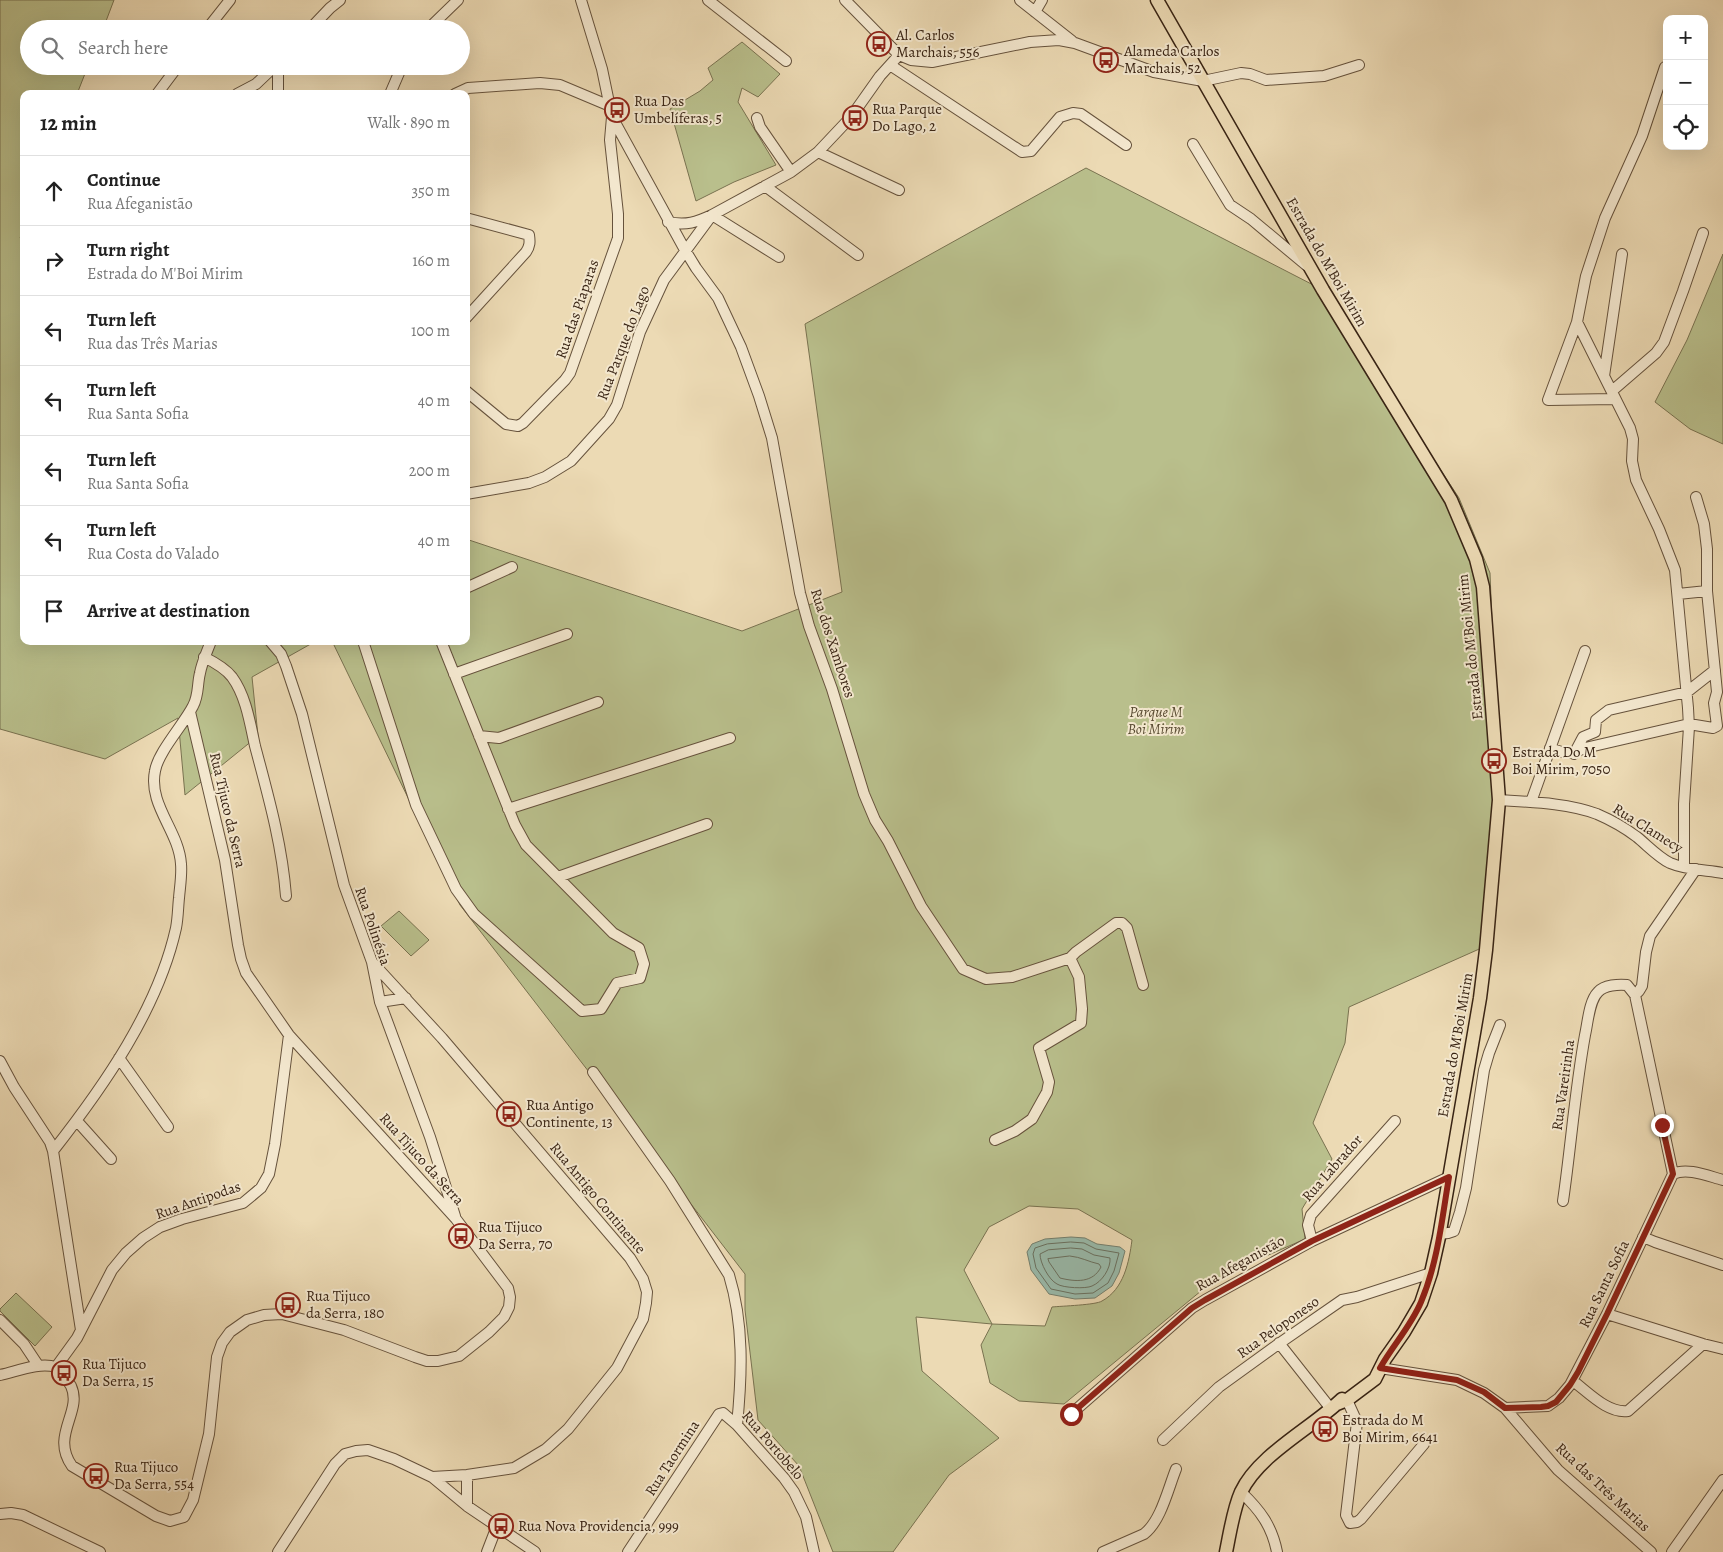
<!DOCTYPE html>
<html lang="en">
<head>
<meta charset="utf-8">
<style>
	:root { --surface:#fff; --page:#f6f6f6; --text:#222; --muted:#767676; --line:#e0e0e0 }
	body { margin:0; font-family:Alegreya,serif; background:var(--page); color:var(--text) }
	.controls { position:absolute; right:15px; top:15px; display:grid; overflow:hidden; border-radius:10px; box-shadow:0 5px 20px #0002 }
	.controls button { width:45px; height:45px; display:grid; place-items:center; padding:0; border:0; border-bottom:1px solid var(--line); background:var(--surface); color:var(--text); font:25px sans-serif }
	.stop { position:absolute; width:15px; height:15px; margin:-11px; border:4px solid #8f2418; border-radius:50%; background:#fff }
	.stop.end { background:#8f2418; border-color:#fff; box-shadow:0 1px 5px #0008 }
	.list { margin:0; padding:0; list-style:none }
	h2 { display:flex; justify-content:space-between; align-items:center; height:65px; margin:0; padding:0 20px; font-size:21px }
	h2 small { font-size:16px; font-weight:400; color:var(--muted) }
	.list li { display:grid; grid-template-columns:32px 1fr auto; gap:15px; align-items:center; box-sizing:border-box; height:70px; padding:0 20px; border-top:1px solid var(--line) }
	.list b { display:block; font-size:19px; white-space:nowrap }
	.list p { margin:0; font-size:16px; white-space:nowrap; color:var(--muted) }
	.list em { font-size:16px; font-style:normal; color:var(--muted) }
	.icon { flex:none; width:28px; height:28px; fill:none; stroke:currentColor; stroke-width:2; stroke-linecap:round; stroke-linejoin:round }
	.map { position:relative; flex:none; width:1723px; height:1552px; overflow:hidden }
	.search { position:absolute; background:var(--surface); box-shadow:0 5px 20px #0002; left:20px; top:20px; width:450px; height:55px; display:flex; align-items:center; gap:12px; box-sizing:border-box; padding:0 18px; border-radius:28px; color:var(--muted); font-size:19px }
	.panel { position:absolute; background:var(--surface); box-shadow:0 5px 20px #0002; left:20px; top:90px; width:450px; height:555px; border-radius:10px }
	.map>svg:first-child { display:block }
	.green { fill:#b9bf8c; stroke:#797250; fill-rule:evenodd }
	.water { fill:#99bbac; stroke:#737f6f }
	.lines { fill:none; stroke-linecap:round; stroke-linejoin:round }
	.shore { stroke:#697060; stroke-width:1 }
	.minor-casing { stroke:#66523c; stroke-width:12 }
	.major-casing { stroke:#392414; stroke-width:15 }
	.minor { stroke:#f3e7ce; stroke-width:10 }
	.major { stroke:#ecdab4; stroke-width:12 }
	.route { stroke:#8f2418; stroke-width:6 }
	.labels { text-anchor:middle; stroke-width:4; stroke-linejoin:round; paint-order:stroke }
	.poi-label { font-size:15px; fill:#392414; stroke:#f3e7ce; text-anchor:start }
	.street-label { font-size:15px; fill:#392414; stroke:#f3e7ce }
	.park-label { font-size:15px; font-style:italic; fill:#594b32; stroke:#f3e7ce }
</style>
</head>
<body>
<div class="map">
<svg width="1723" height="1552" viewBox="0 0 1723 1552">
	<rect width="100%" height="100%" fill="#ecdab4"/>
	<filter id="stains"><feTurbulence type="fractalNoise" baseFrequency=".004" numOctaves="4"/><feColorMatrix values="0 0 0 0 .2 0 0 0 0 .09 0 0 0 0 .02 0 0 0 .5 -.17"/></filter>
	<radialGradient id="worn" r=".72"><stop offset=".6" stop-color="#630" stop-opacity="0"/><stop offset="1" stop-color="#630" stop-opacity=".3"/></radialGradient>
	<path class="green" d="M0,0H114L103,29H29V66H88L77,94H24V229L20,238L24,242V641H316L252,677L258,736L185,795L178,718L105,759L0,729Z
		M742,42L780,74L758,97L742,88L738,102L776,165L734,182L696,201L670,109L700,91L713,80L708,68Z
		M1086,168L1323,290L1459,498L1490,573L1499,799L1486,946L1349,1007L1345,1043L1313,1123L1332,1159L1302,1209L1305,1239L1257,1260L1207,1286L1064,1404L1019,1401L990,1383L981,1345L992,1324L916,1317L922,1371L999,1438L949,1475L893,1552H833L799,1466L758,1420L745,1310V1274L460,905L332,641H466V539L742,631L842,592L805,324ZM1029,1206L1078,1209L1132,1240C1129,1262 1124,1289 1102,1301C1096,1305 1062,1306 1052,1307L1045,1326L992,1324L964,1270L989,1227Z
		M1723,254V444L1690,429L1655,402L1687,340Z
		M399,911L429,940L411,956L381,926Z
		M16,1293L52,1327L35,1346L0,1311V1309Z"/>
	<path class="water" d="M1071,1237L1085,1238L1097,1244L1120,1247L1125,1251L1119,1273L1112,1286L1095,1298L1075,1299L1049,1294L1031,1270L1027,1252L1032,1244L1045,1239Z"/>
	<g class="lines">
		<path class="shore" d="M1071,1242L1084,1243L1096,1249L1119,1253L1114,1271L1108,1283L1093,1293L1075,1294L1051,1289L1036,1268L1033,1254L1035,1248L1047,1244Z
			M1071,1248L1082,1249L1094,1255L1110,1258C1111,1268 1102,1282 1092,1286C1086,1289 1063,1288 1057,1284C1049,1280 1040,1263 1040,1254L1048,1250Z
			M1070,1256C1081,1257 1089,1262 1099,1264L1101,1267C1093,1283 1076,1282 1060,1278L1049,1262L1048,1259Z"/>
		<defs>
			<path id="minor" d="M581,0L602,69L612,117L685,250L696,268L718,298L741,347L759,396L772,438L800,593L809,626L832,689L864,794L875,820L888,841L921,906L963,969L986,979L1012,977L1070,958L1076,952L1116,923H1122L1127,928L1143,985
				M708,0L786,61
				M845,0L899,55L911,60L932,62L1030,42L1059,40L1075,43L1154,72L1203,81L1241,73L1250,74L1266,80L1324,76L1359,65
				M1020,0L1072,41
				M1035,12L1042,0
				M207,29L230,0
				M310,29L330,8L340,0
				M428,29L458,0
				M890,65L1022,152L1031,151L1060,117L1073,113L1081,114L1126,145
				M157,94L178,66
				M237,94L256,84L275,66
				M278,94V66
				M390,94L402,66
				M455,94L468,88L540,83L560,85L610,106
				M757,118L760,127L791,172
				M1193,144L1230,205L1251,219L1306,265
				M818,152L899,190
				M765,186L858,255
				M466,218L529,235C530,242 530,246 526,252L466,318
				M668,222C686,226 697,222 712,215L779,257
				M1577,322L1630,428L1633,439L1632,461L1636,480L1659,529L1675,570L1688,708L1689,727L1684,804V867
				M1604,376L1622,254
				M466,391L506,424L518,426L523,423L565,380L570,373L618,238V214L610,140L612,117
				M1612,391L1656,353L1664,342L1683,291L1703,233
				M1615,399L1548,400L1577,322L1586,276L1605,218L1642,136L1665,67
				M466,494L529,483L545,477L571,461L609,419L617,405L640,332L664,280L712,215L791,172L818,152L851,117L880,76L899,55
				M466,588L512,567
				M1678,594L1707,591V549L1704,524L1696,497
				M270,641L281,654L286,666L302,714L344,885L372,962L380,1002L430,1137L455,1216
				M363,641L416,805L456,889L474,914L582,1011L601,1009L617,983L640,978L644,964L639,948L613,933L526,845L515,825L441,641
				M204,657C214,662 225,668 232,677C246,696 250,723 255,746C268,795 282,844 286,896
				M454,674L567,634
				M479,736L499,738L598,702
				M1550,748C1565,754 1570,755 1585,748L1689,724L1713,728L1717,726L1714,703L1717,692L1707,591
				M1574,754L1583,737L1595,732L1596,720L1609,710L1687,692L1715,670
				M1499,800C1530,802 1568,803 1597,814C1611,820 1625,828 1637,837C1648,846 1658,857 1670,863C1686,870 1706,870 1723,873
				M1531,802L1585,651
				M508,809L730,738
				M558,877L707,824
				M372,962L442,1038L630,1258L643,1279L647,1292L646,1303L643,1319L617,1368L568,1429L546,1449L514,1468L467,1475L432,1477
				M1635,995L1639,991L1642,986L1646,952L1650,936L1696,869
				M380,1002L406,998
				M119,1058L168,1127
				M0,1061L14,1087L50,1142L53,1151L81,1330
				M593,1072L670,1181L729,1275C744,1324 742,1375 737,1425
				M77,1121L111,1159
				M995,1140L1015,1131L1032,1119L1047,1092L1049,1082L1039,1048L1081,1023L1082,1009L1079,977L1070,958
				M53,1151C104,1086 158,1009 176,928C178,918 178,907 179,898C180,886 182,875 181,864C179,831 148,805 155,771C158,752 184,724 193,706C199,695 197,685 200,673C202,662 207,652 211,641
				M1563,1201C1571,1146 1575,1090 1585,1035C1588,1022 1589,1001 1598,992C1604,985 1619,984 1627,985L1635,995L1673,1174
				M1439,1234L1448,1233L1454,1231L1460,1212L1466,1188L1484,1070L1489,1053L1500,1025
				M1643,1237L1655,1242L1723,1265
				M1312,1241L1308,1225L1311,1215L1395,1121
				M1607,1314L1703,1344L1723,1349
				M0,1320L24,1344L38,1365
				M1279,1343L1331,1409
				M56,1367C61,1373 67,1379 71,1386C83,1412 50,1435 72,1466L156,1516L170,1521L184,1517L193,1500L209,1434L217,1357L222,1343L230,1332L247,1320L264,1315L282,1314L344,1330L415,1357L427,1361H438L459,1356L489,1332L504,1317L509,1307L510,1297L508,1288L456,1219L289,1035L246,973L241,959L238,945L225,860L190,712
				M56,1367L77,1338L112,1270L126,1253L143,1238L160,1227L182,1219L243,1203L261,1188L269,1174L275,1144L289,1035
				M1380,1368L1457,1380L1484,1393L1505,1408L1558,1470L1651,1552
				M0,1375C18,1371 39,1362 56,1367
				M1573,1381C1588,1392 1608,1414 1628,1411L1703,1344
				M1347,1400L1357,1422L1346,1515L1350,1523L1357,1522L1361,1519L1424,1444
				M1505,1408L1548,1406L1559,1398L1570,1385L1607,1314L1673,1174C1687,1167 1708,1176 1723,1180
				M1071,1414L1192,1308L1205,1300L1312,1241L1449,1177
				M1163,1440L1219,1387L1277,1345L1342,1300L1357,1297L1431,1273
				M1241,1492C1260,1510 1272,1526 1277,1552
				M467,1506V1475
				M0,1514L11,1513L23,1515L100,1552
				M278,1552L335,1464L345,1454L356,1451L368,1450L394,1459L432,1477L467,1506L535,1552
				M487,1552L497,1526
				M628,1552L719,1414L723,1413L737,1425L784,1478L794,1492L806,1517L814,1552
				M1103,1552L1144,1534C1161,1521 1168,1489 1176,1469
				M1672,1552L1723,1480"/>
			<path id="major" d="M1157,0L1323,290L1451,500L1476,559L1483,587L1499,800L1486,950L1480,998L1439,1237L1431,1273L1421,1303L1404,1332L1385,1359L1375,1379L1347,1400L1337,1404
				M1226,1552C1230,1533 1233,1510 1241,1492C1259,1454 1312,1428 1342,1399"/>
		</defs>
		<use href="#minor" class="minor-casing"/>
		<use href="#major" class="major-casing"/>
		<use href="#minor" class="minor"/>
		<use href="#major" class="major"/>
	</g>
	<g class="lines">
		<path class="route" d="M1071,1414L1192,1308L1205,1300L1312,1241L1449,1177C1442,1218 1438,1262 1421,1302C1411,1326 1393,1345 1380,1368L1457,1380L1484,1392L1505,1408L1541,1407L1548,1406L1556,1402L1570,1385L1578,1372L1607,1314L1673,1174L1662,1125"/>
	</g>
	<defs>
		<symbol id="bus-ring" viewBox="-11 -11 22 22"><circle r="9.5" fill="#f3e7ce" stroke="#8f2418" stroke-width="1.5"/><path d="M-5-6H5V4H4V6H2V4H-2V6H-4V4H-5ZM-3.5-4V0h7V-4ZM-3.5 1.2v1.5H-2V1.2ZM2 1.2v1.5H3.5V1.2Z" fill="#8f2418"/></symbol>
	</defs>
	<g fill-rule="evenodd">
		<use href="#bus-ring" x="865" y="30" width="28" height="28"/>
		<use href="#bus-ring" x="1092" y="46" width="28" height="28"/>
		<use href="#bus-ring" x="603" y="96" width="28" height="28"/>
		<use href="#bus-ring" x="841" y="104" width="28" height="28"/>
		<use href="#bus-ring" x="1480" y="747" width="28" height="28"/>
		<use href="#bus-ring" x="495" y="1100" width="28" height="28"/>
		<use href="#bus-ring" x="447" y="1222" width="28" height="28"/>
		<use href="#bus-ring" x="274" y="1291" width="28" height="28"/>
		<use href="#bus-ring" x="50" y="1359" width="28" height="28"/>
		<use href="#bus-ring" x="1311" y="1415" width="28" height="28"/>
		<use href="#bus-ring" x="82" y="1462" width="28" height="28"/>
		<use href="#bus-ring" x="487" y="1512" width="28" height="28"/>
	</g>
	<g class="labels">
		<g class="poi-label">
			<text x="896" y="40">Al. Carlos<tspan x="896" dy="17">Marchais, 556</tspan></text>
			<text x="1124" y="56">Alameda Carlos<tspan x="1124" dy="17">Marchais, 52</tspan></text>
			<text x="634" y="106">Rua Das<tspan x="634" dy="17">Umbelíferas, 5</tspan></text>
			<text x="872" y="114">Rua Parque<tspan x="872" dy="17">Do Lago, 2</tspan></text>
			<text x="1512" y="757">Estrada Do M<tspan x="1512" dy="17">Boi Mirim, 7050</tspan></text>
			<text x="526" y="1110">Rua Antigo<tspan x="526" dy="17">Continente, 13</tspan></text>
			<text x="478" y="1232">Rua Tijuco<tspan x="478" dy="17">Da Serra, 70</tspan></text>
			<text x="306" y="1301">Rua Tijuco<tspan x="306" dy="17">da Serra, 180</tspan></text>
			<text x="82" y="1369">Rua Tijuco<tspan x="82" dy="17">Da Serra, 15</tspan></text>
			<text x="1342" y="1425">Estrada do M<tspan x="1342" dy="17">Boi Mirim, 6641</tspan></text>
			<text x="114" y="1472">Rua Tijuco<tspan x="114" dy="17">Da Serra, 554</tspan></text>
			<text x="518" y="1531">Rua Nova Providencia, 999</text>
		</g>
		<g class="street-label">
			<text transform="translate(1327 262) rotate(60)" y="5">Estrada do M'Boi Mirim</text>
			<text transform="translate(577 309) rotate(-71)" y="5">Rua das Piaparas</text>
			<text transform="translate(623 343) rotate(-69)" y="5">Rua Parque do Lago</text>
			<text transform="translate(833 643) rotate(72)" y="5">Rua dos Xambores</text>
			<text transform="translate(1470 647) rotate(-96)" y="5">Estrada do M'Boi Mirim</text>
			<text transform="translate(228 810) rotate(77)" y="5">Rua Tijuco da Serra</text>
			<text transform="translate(1648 828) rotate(32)" y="5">Rua Clamecy</text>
			<text transform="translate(373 926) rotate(71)" y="5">Rua Polinésia</text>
			<text transform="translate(1455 1045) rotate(-80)" y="5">Estrada do M'Boi Mirim</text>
			<text transform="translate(1563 1085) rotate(-82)" y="5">Rua Vareirinha</text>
			<text transform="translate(422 1159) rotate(48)" y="5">Rua Tijuco da Serra</text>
			<text transform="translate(1332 1168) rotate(-49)" y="5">Rua Labrador</text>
			<text transform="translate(598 1198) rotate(50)" y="5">Rua Antigo Continente</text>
			<text transform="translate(198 1200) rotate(-19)" y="5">Rua Antipodas</text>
			<text transform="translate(1240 1263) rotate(-29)" y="5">Rua Afeganistão</text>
			<text transform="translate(1604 1284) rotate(-64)" y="5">Rua Santa Sofia</text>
			<text transform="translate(1278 1327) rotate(-35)" y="5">Rua Peloponeso</text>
			<text transform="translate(773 1445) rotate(49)" y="5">Rua Portobelo</text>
			<text transform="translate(672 1458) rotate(-57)" y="5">Rua Taormina</text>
			<text transform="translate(1603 1487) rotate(43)" y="5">Rua das Três Marias</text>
		</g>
		<g class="park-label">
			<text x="1156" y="717">Parque M<tspan x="1156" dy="17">Boi Mirim</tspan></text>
		</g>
	</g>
	<rect width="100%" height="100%" filter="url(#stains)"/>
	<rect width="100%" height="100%" fill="url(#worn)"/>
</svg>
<div class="controls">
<button>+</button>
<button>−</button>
<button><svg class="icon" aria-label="locate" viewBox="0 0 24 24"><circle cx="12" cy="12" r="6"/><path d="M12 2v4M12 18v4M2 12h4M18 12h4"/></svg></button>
</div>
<div class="stop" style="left:1071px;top:1414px"></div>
<div class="stop end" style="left:1662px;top:1125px"></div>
<div class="search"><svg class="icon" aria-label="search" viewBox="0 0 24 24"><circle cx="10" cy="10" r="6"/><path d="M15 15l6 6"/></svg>Search here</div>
<section class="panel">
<h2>12 min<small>Walk · 890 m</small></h2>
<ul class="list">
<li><svg class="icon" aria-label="ahead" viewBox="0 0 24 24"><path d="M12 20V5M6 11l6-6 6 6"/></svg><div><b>Continue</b><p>Rua Afeganistão</p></div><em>350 m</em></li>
<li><svg class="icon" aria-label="right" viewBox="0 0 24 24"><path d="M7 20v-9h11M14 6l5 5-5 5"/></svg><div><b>Turn right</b><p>Estrada do M'Boi Mirim</p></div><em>160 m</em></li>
<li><svg class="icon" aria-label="left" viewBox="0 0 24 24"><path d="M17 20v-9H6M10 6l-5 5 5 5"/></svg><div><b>Turn left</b><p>Rua das Três Marias</p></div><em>100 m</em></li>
<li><svg class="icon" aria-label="left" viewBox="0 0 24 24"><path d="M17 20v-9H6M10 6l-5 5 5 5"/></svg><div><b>Turn left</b><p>Rua Santa Sofia</p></div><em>40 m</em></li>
<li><svg class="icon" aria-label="left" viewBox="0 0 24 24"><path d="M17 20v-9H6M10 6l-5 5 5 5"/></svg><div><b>Turn left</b><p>Rua Santa Sofia</p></div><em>200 m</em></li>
<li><svg class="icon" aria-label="left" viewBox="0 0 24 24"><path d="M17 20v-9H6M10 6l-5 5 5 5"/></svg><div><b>Turn left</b><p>Rua Costa do Valado</p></div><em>40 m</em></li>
<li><svg class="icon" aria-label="arrive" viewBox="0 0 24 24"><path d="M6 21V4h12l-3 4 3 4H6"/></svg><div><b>Arrive at destination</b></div></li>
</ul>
</section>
</div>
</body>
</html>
